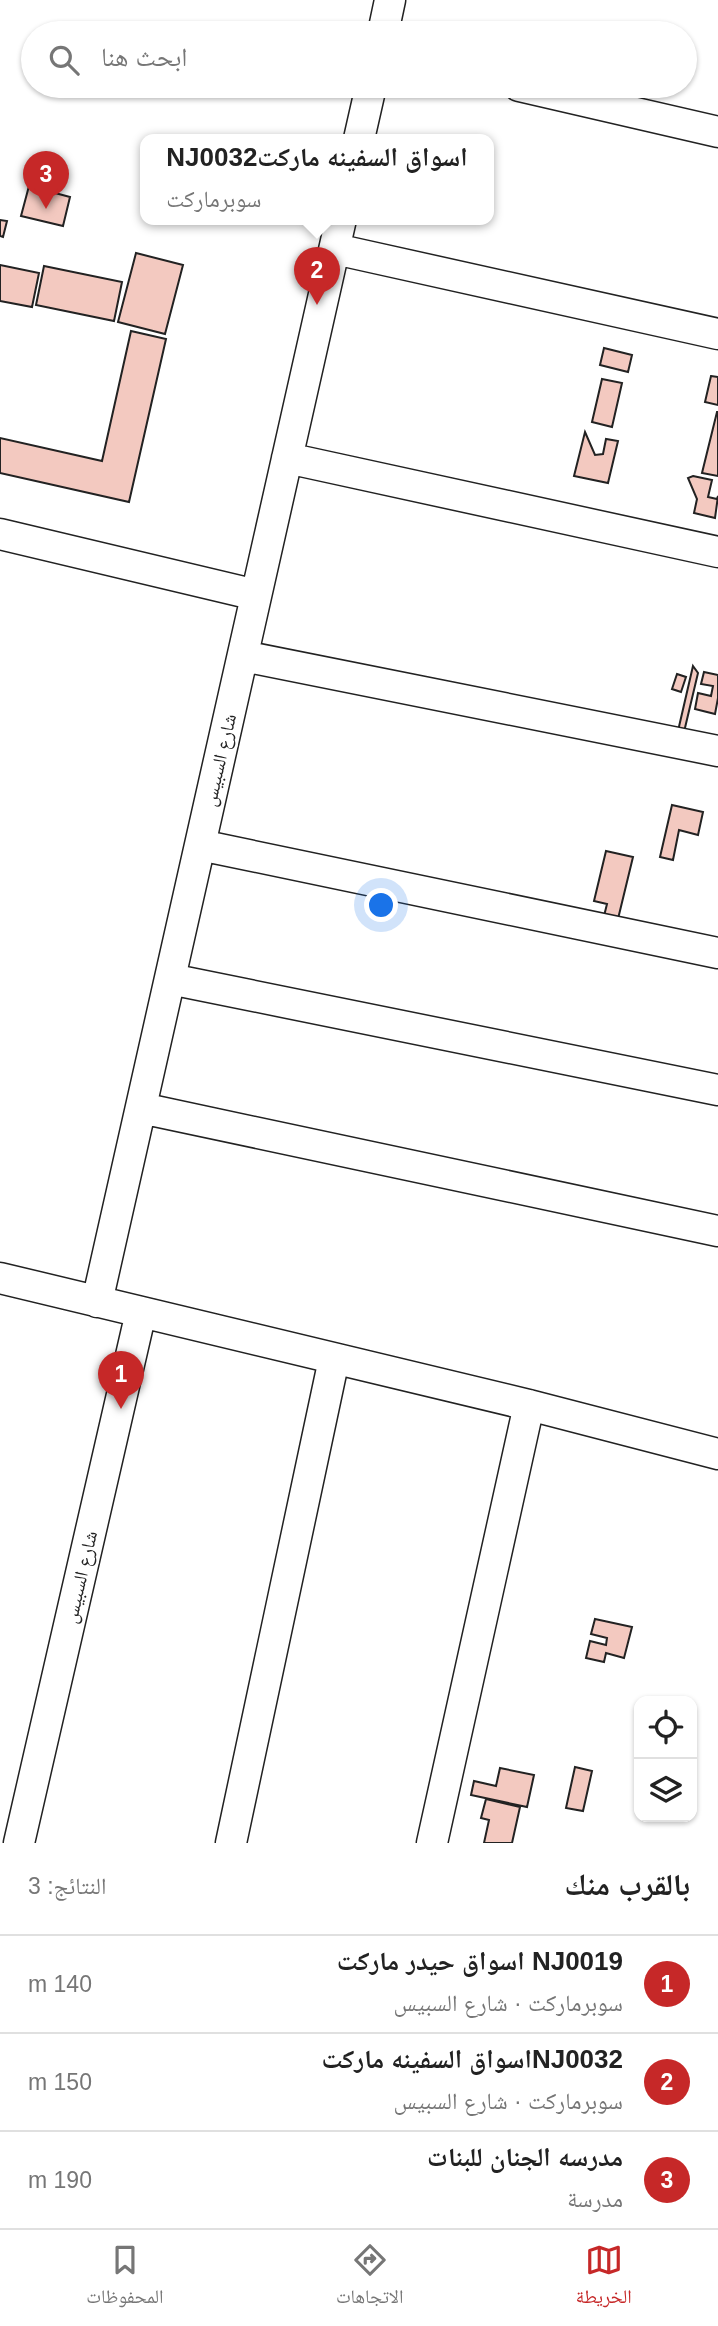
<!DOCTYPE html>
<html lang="ar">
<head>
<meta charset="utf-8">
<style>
	:root { --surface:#fff; --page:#f2f2f2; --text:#222; --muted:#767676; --line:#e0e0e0; --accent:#c62828 }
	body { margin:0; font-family:Arial,"Noto Naskh Arabic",sans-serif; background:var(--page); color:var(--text); direction:rtl }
	.controls { position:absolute; right:21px; bottom:21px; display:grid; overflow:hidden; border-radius:14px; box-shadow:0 2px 5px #0004 }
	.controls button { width:63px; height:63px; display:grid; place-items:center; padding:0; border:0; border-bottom:2px solid var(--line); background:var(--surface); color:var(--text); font:35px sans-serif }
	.you { position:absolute; left:382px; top:906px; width:24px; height:24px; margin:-18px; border:5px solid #fff; border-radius:50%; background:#1a73e8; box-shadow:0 0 0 10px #1a73e833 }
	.badge { display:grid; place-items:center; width:46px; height:46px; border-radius:50%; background:var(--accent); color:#fff; font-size:23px; font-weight:700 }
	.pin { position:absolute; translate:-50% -58px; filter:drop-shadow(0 2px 4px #0008) }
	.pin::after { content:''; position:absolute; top:37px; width:24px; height:21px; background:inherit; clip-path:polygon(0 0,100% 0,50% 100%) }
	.popup { position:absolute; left:140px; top:134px; width:354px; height:91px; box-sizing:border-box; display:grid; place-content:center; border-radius:14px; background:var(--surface); filter:drop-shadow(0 2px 5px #0005); font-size:23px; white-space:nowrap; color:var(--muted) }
	.popup b { font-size:26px; color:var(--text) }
	.popup::after { content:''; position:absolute; left:50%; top:100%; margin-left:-14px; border:14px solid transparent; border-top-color:var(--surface) }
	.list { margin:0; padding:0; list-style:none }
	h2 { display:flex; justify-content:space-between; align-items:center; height:91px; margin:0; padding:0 28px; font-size:30px }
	h2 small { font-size:23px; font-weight:400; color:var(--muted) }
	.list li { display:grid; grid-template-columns:46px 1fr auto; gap:21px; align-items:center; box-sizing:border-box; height:98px; padding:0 28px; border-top:2px solid var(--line) }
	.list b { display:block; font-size:26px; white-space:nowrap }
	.list p { margin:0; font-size:23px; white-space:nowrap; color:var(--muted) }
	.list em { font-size:23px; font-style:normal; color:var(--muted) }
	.icon { flex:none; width:38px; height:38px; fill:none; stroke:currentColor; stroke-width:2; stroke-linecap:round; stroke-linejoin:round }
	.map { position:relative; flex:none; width:718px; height:1843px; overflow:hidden; direction:ltr }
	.search { position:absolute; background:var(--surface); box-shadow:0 2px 5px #0004; left:21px; right:21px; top:21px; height:77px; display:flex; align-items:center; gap:18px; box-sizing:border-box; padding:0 24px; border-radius:38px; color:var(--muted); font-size:26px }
	.sheet { height:385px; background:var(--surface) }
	nav { display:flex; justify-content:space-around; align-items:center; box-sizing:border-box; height:98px; border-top:2px solid var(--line); background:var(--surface); font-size:19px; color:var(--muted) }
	nav a { display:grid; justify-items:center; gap:4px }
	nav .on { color:var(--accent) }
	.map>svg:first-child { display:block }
	.building { fill:#f3c9c0; stroke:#222; stroke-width:2 }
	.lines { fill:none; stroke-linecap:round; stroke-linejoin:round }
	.minor-casing { stroke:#222; stroke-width:33 }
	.minor { stroke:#fff; stroke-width:30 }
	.labels { text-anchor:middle; stroke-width:5; stroke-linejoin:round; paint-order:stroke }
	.street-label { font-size:19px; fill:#222; stroke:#fff }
</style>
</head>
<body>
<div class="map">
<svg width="718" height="1843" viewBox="0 0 718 1843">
	<rect width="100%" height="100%" fill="#fff"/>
	<path class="building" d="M29,186L70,197L63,226L21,216Z
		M0,220L7,221L3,237L0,236Z
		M136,253L183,265L165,334L118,322Z
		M0,265L39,273L32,307L0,301Z
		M44,266L122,282L114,321L36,305Z
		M131,331L166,339L129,502L0,473V438L102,461Z
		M604,348L632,355L628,372L600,365Z
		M711,376L718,377V405L705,402Z
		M602,379L622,383L612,427L592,422Z
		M717,412H718V476L702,473Z
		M585,432L595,455L603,454L606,439L618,441L608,483L574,476Z
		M693,476L712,480L708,497L717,499L718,496L715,518L694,513L697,499L688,478Z
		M693,666L698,673L684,732L678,731Z
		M704,672L718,675V698L715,714L695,709L698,693L711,696L713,686L701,684Z
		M677,674L686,677L681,692L672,689Z
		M672,805L703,812L698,835L679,830L673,860L660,857Z
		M606,851L633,857L617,923L603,920L607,904L594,901Z
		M595,1619L632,1627L624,1658L606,1653L604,1662L586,1658L590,1641L606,1645L607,1638L591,1634Z
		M575,1767L592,1771L583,1811L566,1808Z
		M500,1768L534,1775L527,1807L471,1795L474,1781L496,1786Z
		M486,1799L520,1807L512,1843H484L489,1820L481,1818Z"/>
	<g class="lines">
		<defs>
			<path id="minor" d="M383,33L390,0
				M519,86L718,132
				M359,139L371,86
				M335,249L718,334
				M287,458L718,552
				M0,534L256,595
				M243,656L718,751
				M200,845L718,953
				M170,979L718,1090
				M141,1108L718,1231
				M0,1278L529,1405L718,1454
				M97,1302L341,219
				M19,1843L141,1312
				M231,1843L334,1359
				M432,1843L529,1405"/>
		</defs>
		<use href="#minor" class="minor-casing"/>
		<use href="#minor" class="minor"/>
	</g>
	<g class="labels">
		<g class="street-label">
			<text transform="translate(219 760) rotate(-77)" y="7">شارع السبيس</text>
			<text transform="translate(80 1577) rotate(-77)" y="7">شارع السبيس</text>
		</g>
	</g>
</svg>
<div class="controls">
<button><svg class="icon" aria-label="locate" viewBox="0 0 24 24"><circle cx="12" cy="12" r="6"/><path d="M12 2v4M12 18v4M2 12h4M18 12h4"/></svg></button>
<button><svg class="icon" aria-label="layers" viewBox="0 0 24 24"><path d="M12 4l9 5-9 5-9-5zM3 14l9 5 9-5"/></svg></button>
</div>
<div class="you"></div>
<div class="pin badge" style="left:121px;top:1409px">1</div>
<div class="pin badge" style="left:317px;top:305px">2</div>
<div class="popup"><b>NJ0032اسواق السفينه ماركت</b>سوبرماركت</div>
<div class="pin badge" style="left:46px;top:209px">3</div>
<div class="search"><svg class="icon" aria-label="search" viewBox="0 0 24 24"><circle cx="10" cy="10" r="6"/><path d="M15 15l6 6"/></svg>ابحث هنا</div>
</div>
<section class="sheet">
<h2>بالقرب منك<small>النتائج: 3</small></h2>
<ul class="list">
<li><span class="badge">1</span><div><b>NJ0019 اسواق حيدر ماركت</b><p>سوبرماركت · شارع السبيس</p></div><em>140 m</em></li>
<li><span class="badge">2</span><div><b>NJ0032اسواق السفينه ماركت</b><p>سوبرماركت · شارع السبيس</p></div><em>150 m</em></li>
<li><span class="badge">3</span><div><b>مدرسه الجنان للبنات</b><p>مدرسة</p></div><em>190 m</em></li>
</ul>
</section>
<nav>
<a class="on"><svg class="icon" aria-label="map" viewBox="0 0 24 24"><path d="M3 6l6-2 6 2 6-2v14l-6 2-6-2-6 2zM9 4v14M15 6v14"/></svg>الخريطة</a>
<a><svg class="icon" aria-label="directions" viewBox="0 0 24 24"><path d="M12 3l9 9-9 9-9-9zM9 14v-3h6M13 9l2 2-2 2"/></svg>الاتجاهات</a>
<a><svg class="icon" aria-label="saved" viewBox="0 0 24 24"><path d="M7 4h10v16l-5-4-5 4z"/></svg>المحفوظات</a>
</nav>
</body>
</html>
